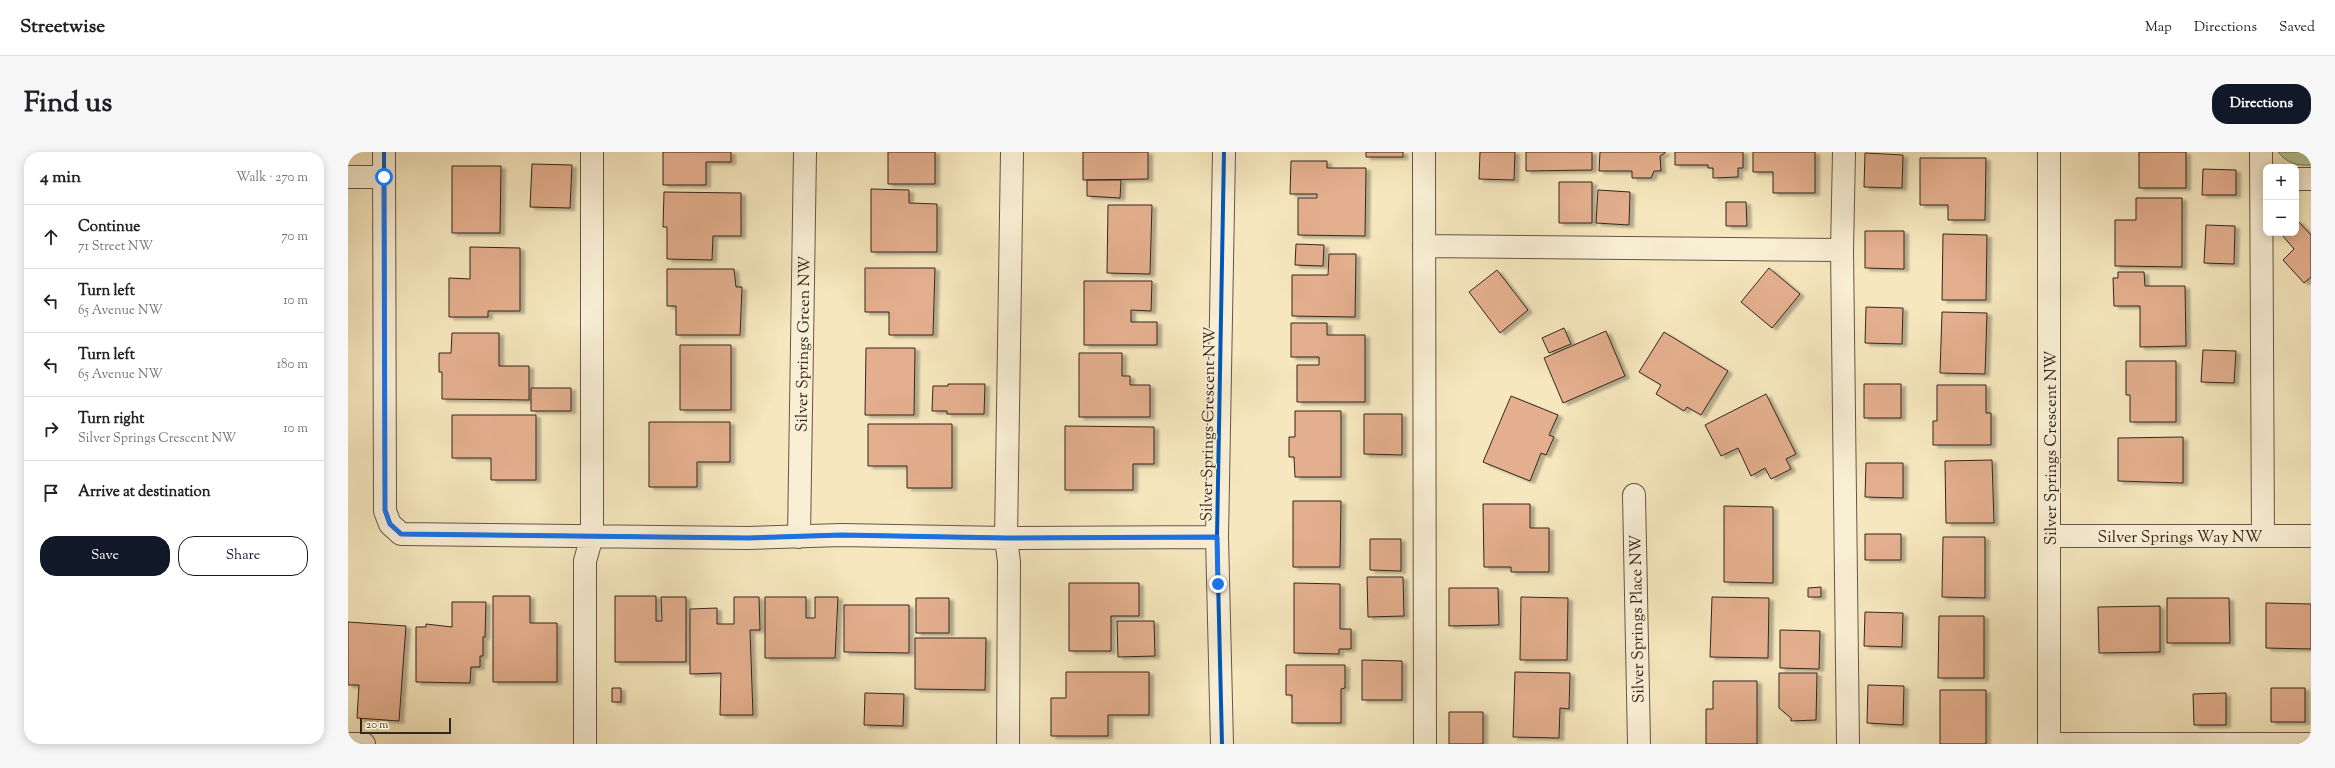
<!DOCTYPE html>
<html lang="en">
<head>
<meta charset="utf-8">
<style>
	:root { --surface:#fff; --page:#f6f6f6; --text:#202124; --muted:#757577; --line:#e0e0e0; --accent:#111827 }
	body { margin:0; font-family:"Sorts Mill Goudy",serif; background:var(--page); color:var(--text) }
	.controls { position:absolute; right:12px; top:12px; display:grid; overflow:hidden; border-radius:8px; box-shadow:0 2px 10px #0003 }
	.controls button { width:36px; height:36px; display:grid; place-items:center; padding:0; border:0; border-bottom:1px solid var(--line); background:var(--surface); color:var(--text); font:20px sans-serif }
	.scale { position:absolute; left:12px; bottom:10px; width:91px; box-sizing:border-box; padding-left:4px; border:2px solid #33261e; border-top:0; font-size:11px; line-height:14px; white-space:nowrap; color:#33261e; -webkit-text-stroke:3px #f9efd5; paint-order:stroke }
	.stop { position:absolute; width:12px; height:12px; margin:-9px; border:3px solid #1a73e8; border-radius:50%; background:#fff }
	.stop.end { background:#1a73e8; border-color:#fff; box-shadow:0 1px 4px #0008 }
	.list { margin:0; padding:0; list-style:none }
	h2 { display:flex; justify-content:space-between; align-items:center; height:52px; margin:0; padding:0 16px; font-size:17px }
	h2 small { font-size:13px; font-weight:400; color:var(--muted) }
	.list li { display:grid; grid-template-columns:26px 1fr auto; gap:12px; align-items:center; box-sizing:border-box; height:64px; padding:0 16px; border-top:1px solid var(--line) }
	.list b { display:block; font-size:15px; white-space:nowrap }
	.list p { margin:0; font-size:13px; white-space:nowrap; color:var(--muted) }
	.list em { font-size:13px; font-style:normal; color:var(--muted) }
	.actions { display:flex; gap:8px; padding:12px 16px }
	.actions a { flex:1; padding:9px 0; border:1px solid var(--accent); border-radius:16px; text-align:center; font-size:14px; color:var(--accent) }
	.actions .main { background:var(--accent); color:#fff }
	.icon { flex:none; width:22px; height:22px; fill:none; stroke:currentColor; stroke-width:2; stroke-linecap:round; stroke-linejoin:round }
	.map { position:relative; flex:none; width:1963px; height:592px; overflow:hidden; border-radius:16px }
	header { display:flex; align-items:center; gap:24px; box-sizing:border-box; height:56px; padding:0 20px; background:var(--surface); border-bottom:1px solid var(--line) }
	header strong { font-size:19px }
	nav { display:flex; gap:22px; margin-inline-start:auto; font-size:14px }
	.intro { display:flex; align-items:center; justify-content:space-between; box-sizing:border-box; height:96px; padding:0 24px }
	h1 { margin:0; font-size:28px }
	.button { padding:10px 18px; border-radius:16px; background:var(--accent); color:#fff; font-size:14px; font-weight:700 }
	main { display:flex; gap:24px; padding:0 24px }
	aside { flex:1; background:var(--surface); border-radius:16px; box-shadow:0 2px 10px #0003 }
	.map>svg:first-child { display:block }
	.green { fill:#b6c796; stroke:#74765a }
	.building { fill:#e4af8e; stroke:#33261e; filter:url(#shadow) }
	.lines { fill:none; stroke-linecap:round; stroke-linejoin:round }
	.minor-casing { stroke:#645646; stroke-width:24 }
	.minor { stroke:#f9efd5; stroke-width:22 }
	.cycleway-casing { stroke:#f9efd5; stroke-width:6 }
	.cycleway { stroke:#0057b8; stroke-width:4 }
	.route { stroke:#1a73e8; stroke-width:5 }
	.labels { text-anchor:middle; stroke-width:3; stroke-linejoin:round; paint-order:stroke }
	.street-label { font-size:16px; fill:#33261e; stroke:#f9efd5 }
</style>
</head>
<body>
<header>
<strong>Streetwise</strong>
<nav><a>Map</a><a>Directions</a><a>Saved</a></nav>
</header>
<div class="intro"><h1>Find us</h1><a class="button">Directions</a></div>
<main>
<aside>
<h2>4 min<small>Walk · 270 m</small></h2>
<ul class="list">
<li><svg class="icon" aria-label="ahead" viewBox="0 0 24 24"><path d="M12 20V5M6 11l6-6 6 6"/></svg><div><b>Continue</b><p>71 Street NW</p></div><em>70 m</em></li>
<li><svg class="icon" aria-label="left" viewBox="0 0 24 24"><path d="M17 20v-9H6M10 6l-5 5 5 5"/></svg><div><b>Turn left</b><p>65 Avenue NW</p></div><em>10 m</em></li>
<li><svg class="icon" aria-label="left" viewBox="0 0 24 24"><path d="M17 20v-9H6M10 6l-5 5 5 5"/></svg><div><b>Turn left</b><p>65 Avenue NW</p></div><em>180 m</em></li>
<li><svg class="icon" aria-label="right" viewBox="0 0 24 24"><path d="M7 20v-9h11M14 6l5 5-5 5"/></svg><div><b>Turn right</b><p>Silver Springs Crescent NW</p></div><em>10 m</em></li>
<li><svg class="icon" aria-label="arrive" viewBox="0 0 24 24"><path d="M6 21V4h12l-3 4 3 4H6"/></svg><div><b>Arrive at destination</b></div></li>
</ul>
<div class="actions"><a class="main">Save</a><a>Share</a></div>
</aside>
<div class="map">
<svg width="1963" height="592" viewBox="0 0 1963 592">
	<defs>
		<filter id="shadow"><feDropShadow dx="4.5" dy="2.5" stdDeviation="1" flood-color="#0004"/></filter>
	</defs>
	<rect width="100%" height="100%" fill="#f6e7be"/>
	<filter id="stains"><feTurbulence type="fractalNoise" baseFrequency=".005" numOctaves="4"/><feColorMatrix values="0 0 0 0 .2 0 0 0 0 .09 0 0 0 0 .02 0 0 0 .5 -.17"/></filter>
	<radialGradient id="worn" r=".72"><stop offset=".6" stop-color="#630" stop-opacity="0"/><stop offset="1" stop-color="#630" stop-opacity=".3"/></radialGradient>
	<path class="green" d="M1930,0H1963V13C1949,14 1939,11 1930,0Z"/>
	<path class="building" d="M315,0H383V10H358V33H315Z
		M540,0H587V32H540Z
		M735,0H800V27L735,28Z
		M1018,0H1055V5H1018Z
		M1132,0H1167L1166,28L1131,27Z
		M1178,0H1244V18L1178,19Z
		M1252,0H1317V1L1312,4L1313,19H1306L1303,26H1284V19H1251Z
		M1327,0H1395V16H1390V25L1365,26V16H1360V13H1327Z
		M1405,0H1467V41H1425V20H1405Z
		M1791,0H1838V36H1791Z
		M1517,1L1555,3L1554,36L1516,35Z
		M1572,6H1638L1637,68H1600V53H1572Z
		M943,9H979V16H1018L1017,84L950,83V46H969V42H942Z
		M184,12L224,13L222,56L182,55Z
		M104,14H153L152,81H104Z
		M1855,17L1888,18V43H1854Z
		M739,28H773L772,46L739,44Z
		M1211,30H1244V71H1211Z
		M523,37L561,38V51L589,52V100H523Z
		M1250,38L1282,40L1281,73L1248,71Z
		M316,40L393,41V84H365L364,108L319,107V75H315Z
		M1788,46H1834V115L1767,114V68H1788Z
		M1378,50H1398L1399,74H1378Z
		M760,53H804L802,122L759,121Z
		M1949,68L1963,83V125L1956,131L1935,108L1946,97L1934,83L1936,81H1948Z
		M1858,73L1887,74L1886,112L1856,111Z
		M1517,79H1556V117L1517,116Z
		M1595,82L1639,83L1638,148H1594Z
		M948,92L976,93L975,114L947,113Z
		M122,95L172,96V159H140V165H101V126L122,127Z
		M981,102H1008L1007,165L944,164V123H980Z
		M517,116H587L585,183H541V160H517Z
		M1421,116L1452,142L1424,176L1393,150Z
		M319,117H386L388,135H394L392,183H328V154H319Z
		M1149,118L1180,158L1152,181L1121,140Z
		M1770,120H1796L1797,134H1837L1838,194L1792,195V154H1766L1765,126H1770Z
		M736,129H804L803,159L783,158V170H809V193H736Z
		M1518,155L1555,156L1554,192L1517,191Z
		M1594,160L1639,161L1637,222L1592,221Z
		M943,171H979V183H1017V250H949V213H971V205H943Z
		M1216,176L1223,192L1201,201L1194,186Z
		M1258,179L1277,224L1215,251L1196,206Z
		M1316,180L1380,219L1353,263L1339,255L1336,259L1308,242L1313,233L1291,220Z
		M104,181H151V214H181V248L94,247V220H91V201H103Z
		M332,193H383V258H332Z
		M518,196H567L566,263H517Z
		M1855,198L1888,199L1886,231L1853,230Z
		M731,201H774V224H782V233H802V265H731Z
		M1778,209H1828V270H1782V243H1778Z
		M600,232H637L636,262H599V259H584L585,234H600Z
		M1516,232H1553V266H1516Z
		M1589,233H1638V261H1643V293H1585V269H1589Z
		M183,236H223V259H183Z
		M1418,242L1448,302L1438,307L1443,317L1423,327L1417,316L1403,324L1390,296L1373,304L1357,273Z
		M1163,244L1210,263L1201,283L1206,285L1198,303L1193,301L1182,329L1135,310Z
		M947,259H993V325H947L946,305H941V285H947Z
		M1016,262H1054V303L1016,302Z
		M104,263H188V328H143V306H104Z
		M301,270H382V310H349V335H301Z
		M520,272H604V336H559V314H520Z
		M717,274L806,275V312H785V338H717Z
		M1835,285V331L1770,329V286Z
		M1644,308L1646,371H1598L1597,309Z
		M1518,311H1555V346L1517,345Z
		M945,349H993L992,415H945Z
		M1135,352H1182V376H1201V420H1163V415H1136Z
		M1376,354L1425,355V431L1376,430Z
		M1517,382H1553V408H1517Z
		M1595,385H1637V446L1594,445Z
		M1022,387H1053V419L1022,418Z
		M1019,425H1055L1056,464L1020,465Z
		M721,431H791V464H763V499H721Z
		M946,431L992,432V477H1003V497H991V502L946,501Z
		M1473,435V445H1460V436Z
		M1101,436H1150L1151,473L1101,474Z
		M145,444H182V471H209V530H145Z
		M267,444H308V469H314L313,445H338V510H267Z
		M386,445H411L412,478H402L405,563H372L373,521L342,522V457L369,456V472H386Z
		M417,445H458V466H467V445H490L487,506H417Z
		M1173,445L1220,446L1219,508H1172Z
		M1364,445L1421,446L1420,506L1362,505Z
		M568,446H601V481H568Z
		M1819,446H1881L1882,491H1819Z
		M104,450H138L137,485H135V504H132V515H123L122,531L68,530V475H78V472L104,475Z
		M1918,451L1963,452V497L1918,496Z
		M496,453H561V501L496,500Z
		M1812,454V500L1751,501L1750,455Z
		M1517,460L1555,461L1554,495L1516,494Z
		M1591,464H1636V526H1590Z
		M769,469H806L807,504L770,505Z
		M0,470L58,474L51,569L9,566L11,533H0Z
		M1432,478L1472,479L1471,517L1432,516Z
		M567,486H638L637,538L567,537Z
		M1014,508L1054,509V548H1014Z
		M938,513H997V536L993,537V571H944V543H938Z
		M718,520H801V563H760V584H703V546H718Z
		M1167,520L1222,521L1221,557L1212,556L1211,586L1165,585Z
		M1431,521H1469L1468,568L1443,569V566L1431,556Z
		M1365,529H1409V592H1358V557H1365Z
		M1520,533L1556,534L1555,573L1519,571Z
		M264,536H273V550H264Z
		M1923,536H1957V570H1923Z
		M1592,538H1638V592H1592Z
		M517,541L556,542L555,574L516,573Z
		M1878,541V573H1846L1845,542Z
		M1101,560H1135V592H1101Z"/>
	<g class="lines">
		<defs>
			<path id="minor" d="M36,0L37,359L42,372L53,382L400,386L493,383L658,386L869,385
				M1076,0L1077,592
				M1496,0L1494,98L1500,592
				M1913,0L1915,383
				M0,25H36
				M1948,27H1963
				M1076,94L1494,98
				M1286,343L1291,592
				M1702,384H1963
				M451,385L457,0
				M0,592H16
				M237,592V409L244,384V0
				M660,592L661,410L658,386L664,0
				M874,592L869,385L876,0
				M1701,592V0
				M1701,592H1963"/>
		</defs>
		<use href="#minor" class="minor-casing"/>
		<use href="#minor" class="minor"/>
		<defs>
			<path id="cycleway" d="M36,0L37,359L42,372L53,382L400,386L493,383L658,386L869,385
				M874,592L869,385L876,0"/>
		</defs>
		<use href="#cycleway" class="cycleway-casing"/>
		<use href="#cycleway" class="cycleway"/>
	</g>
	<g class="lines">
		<path class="route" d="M36,25L37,358L42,372L53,382L400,386L493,383L658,386L869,385L870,432"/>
	</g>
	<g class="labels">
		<g class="street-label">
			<text transform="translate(454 192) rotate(-89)" y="6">Silver Springs Green NW</text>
			<text transform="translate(859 272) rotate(-89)" y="6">Silver Springs Crescent NW</text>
			<text transform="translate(1702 296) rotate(-90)" y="6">Silver Springs Crescent NW</text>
			<text x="1832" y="390">Silver Springs Way NW</text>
			<text transform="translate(1288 467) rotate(-91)" y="6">Silver Springs Place NW</text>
		</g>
	</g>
	<rect width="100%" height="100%" filter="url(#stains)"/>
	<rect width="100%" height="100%" fill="url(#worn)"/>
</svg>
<div class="controls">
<button>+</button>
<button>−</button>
</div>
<div class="scale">20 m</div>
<div class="stop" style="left:36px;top:25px"></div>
<div class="stop end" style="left:870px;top:432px"></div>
</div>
</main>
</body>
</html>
